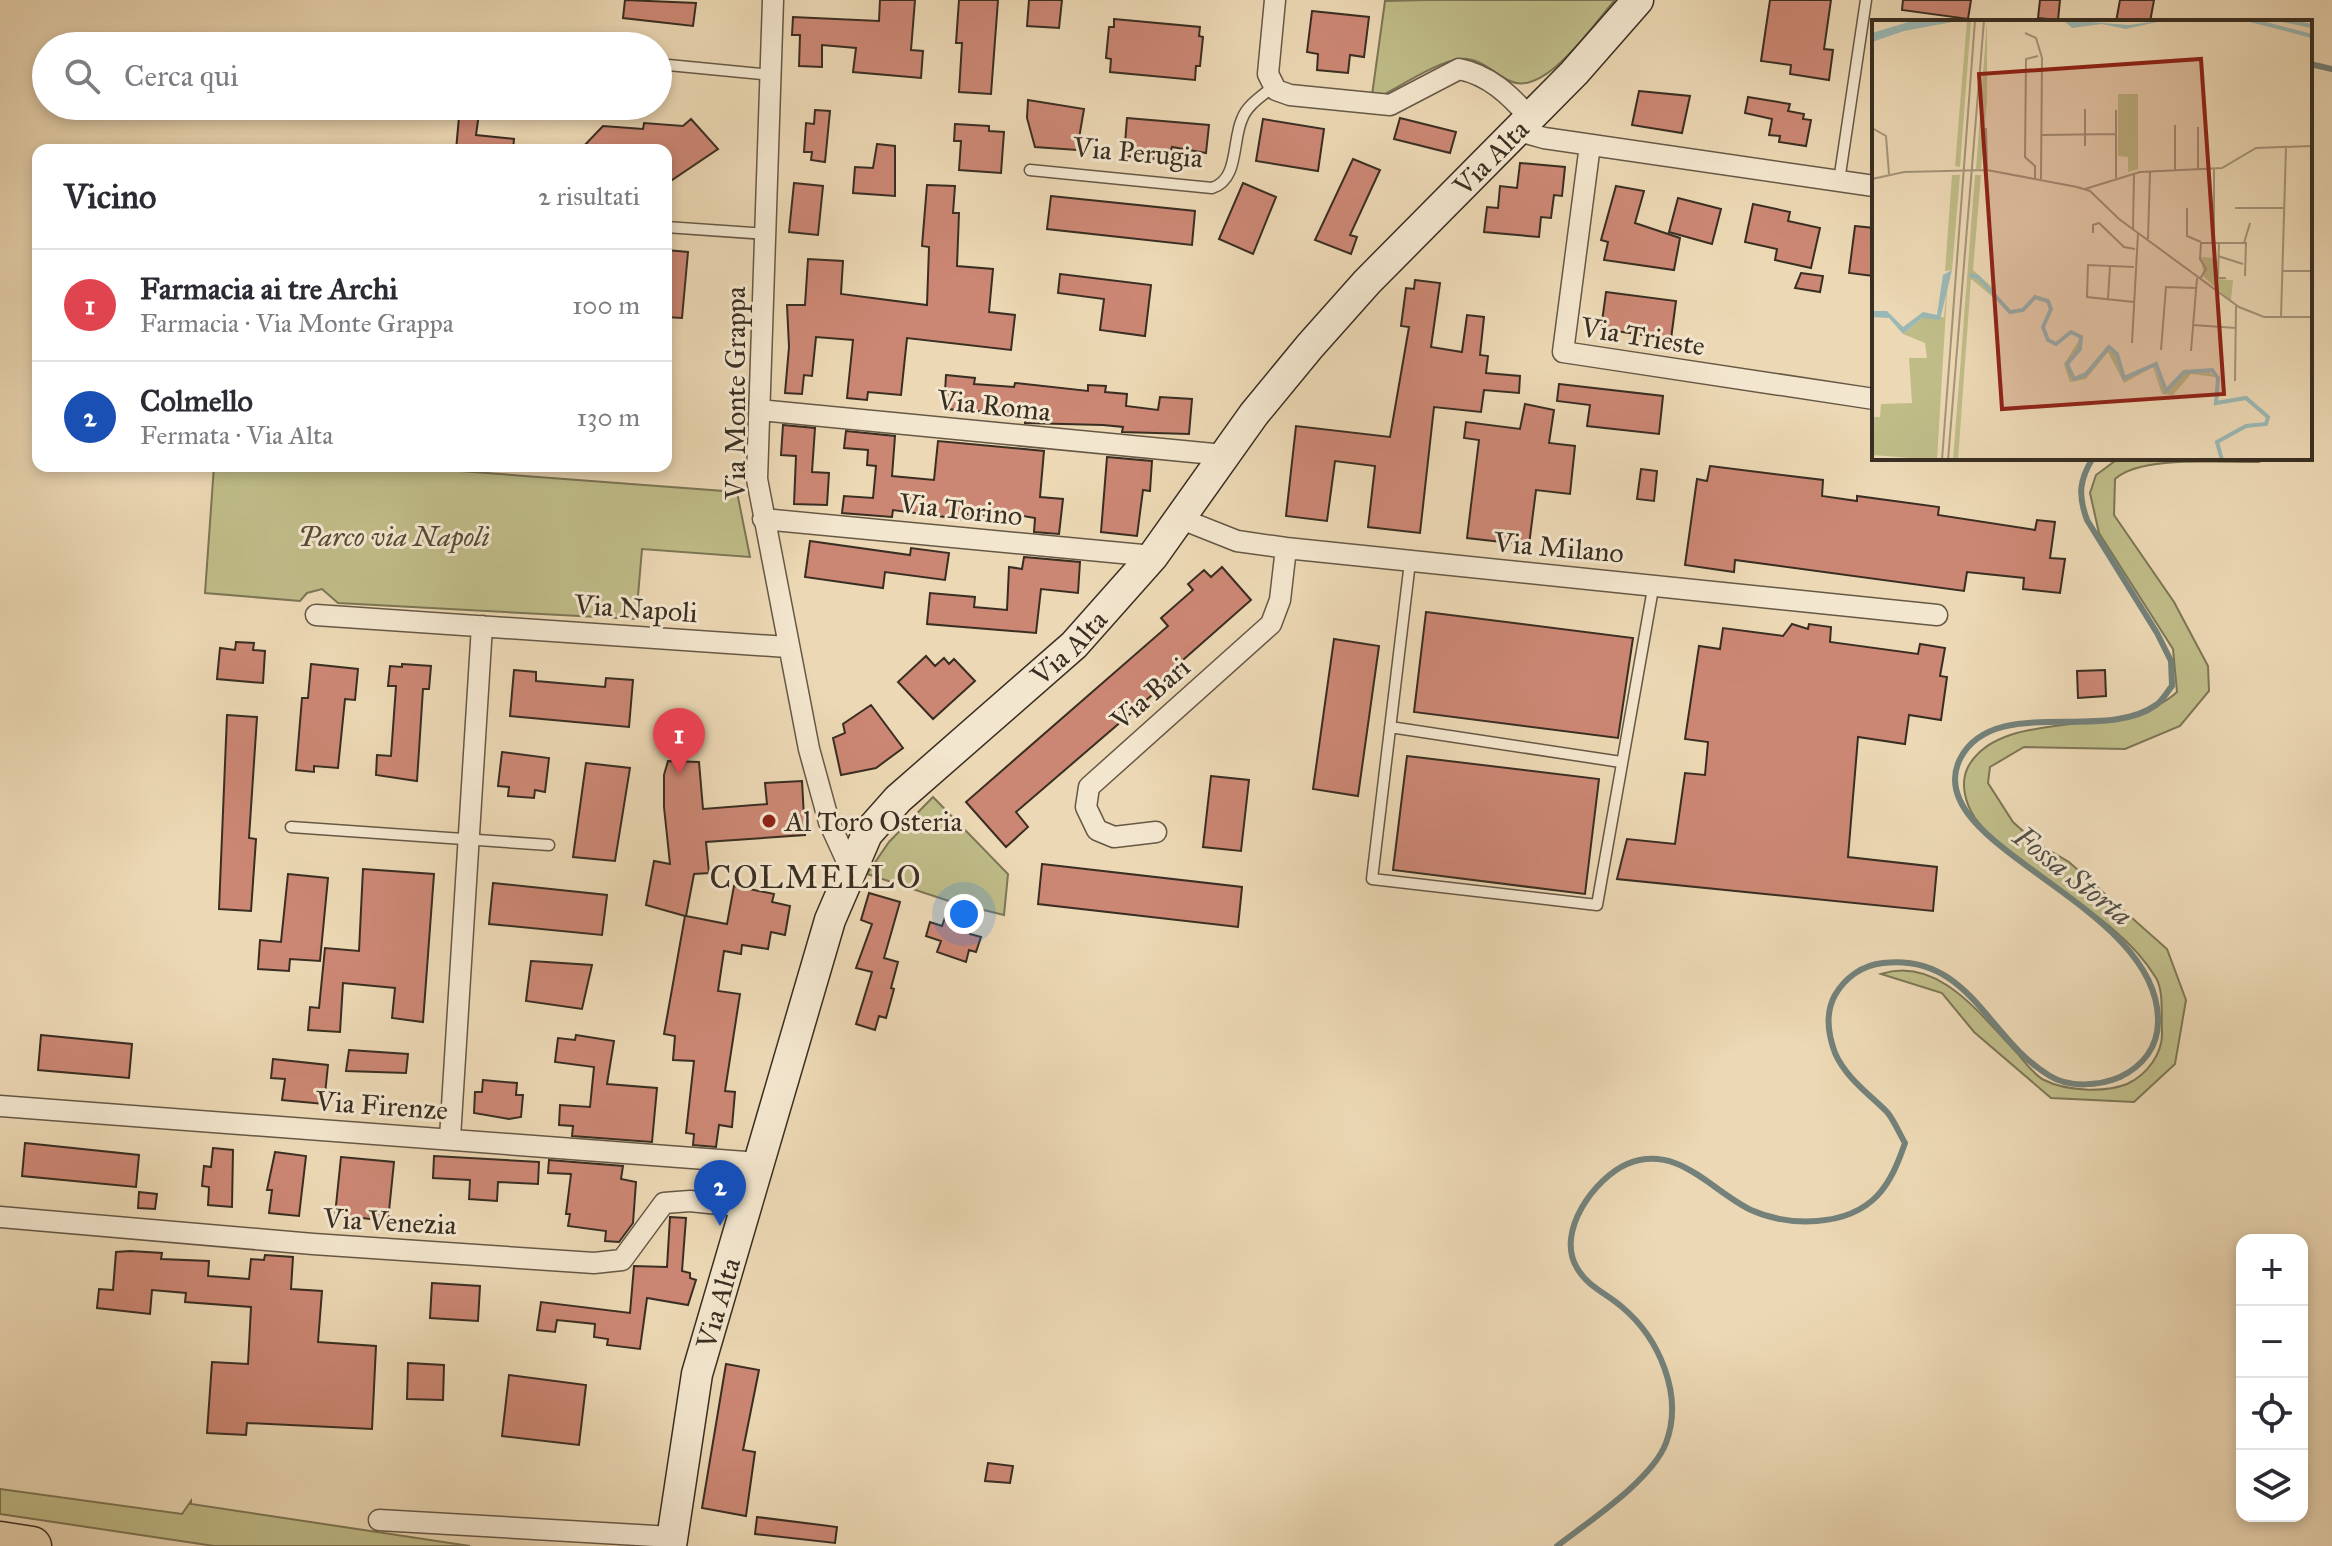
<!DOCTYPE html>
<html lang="it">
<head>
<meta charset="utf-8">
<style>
	:root { --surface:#fff; --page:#f7f7f7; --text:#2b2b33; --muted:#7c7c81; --line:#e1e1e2; --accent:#1a73e8 }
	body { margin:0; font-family:"IM FELL Great Primer",serif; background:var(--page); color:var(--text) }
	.controls { position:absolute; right:24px; bottom:24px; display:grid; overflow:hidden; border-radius:16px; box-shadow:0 4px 12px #0003 }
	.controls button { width:72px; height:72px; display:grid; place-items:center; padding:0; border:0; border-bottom:2px solid var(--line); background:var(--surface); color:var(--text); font:40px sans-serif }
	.you { position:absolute; left:964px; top:914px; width:28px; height:28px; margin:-20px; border:6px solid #fff; border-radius:50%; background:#1a73e8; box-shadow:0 0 0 12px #1a73e833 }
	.badge { display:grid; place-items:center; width:52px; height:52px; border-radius:50%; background:var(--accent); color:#fff; font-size:26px; font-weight:700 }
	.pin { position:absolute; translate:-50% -66px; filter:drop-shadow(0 2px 4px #0008) }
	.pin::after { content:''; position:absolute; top:42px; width:28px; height:24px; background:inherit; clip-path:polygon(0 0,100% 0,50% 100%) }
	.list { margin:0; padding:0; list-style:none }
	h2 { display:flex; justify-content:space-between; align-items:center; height:104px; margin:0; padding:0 32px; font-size:34px }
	h2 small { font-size:26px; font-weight:400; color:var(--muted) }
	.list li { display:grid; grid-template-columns:52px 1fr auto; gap:24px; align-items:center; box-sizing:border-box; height:112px; padding:0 32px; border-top:2px solid var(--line) }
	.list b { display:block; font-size:30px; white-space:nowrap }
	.list p { margin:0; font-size:26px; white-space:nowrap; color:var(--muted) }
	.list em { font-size:26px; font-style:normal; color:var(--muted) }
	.icon { flex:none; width:44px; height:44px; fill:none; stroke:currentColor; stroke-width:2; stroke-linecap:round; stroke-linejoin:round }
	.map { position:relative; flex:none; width:2332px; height:1546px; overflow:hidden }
	.search { position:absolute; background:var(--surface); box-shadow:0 4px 12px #0003; left:32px; top:32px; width:640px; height:88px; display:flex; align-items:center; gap:20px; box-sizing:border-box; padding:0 28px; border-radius:44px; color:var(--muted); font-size:30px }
	.panel { position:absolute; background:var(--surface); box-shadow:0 4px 12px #0003; left:32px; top:144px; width:640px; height:328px; border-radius:16px }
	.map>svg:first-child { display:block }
	.green { fill:#bfbc88; stroke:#7c7555; stroke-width:2 }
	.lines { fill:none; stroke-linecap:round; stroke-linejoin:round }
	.stream { stroke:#73817a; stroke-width:6 }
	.building { fill:#cc8774; stroke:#392e22; stroke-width:2 }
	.lane-casing { stroke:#665846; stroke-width:13 }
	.street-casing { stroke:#665846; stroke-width:23 }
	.secondary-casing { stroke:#392e22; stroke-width:33 }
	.highway-casing { stroke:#392e22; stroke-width:41 }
	.lane { stroke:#f3e6ce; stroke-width:10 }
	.street { stroke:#f3e6ce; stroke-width:20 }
	.secondary { stroke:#f3e6ce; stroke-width:30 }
	.highway { stroke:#ecd8b4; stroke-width:38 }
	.poi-dot { fill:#8f2418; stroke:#f3e6ce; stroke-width:3 }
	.labels { text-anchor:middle; stroke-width:6; stroke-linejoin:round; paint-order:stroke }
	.street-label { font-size:28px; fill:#392e22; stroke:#f3e6ce }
	.park-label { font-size:28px; font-style:italic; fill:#544a36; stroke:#f3e6ce }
	.poi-label { font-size:28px; fill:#392e22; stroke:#f3e6ce; text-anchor:start }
	.water-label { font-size:30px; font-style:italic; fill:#515047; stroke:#f3e6ce }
	.quarter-label { font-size:32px; letter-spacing:2px; fill:#392e22; stroke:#f3e6ce }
	.inset-river { fill:none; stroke:#9ab8b5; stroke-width:4 }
	.inset-road { fill:none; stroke:#a4947a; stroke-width:2 }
	.view { fill:#8f2418; fill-opacity:0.15; stroke:#8f2418; stroke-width:4 }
	.inset-edge { fill:none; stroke:#392e22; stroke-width:4 }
</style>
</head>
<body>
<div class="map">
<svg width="2332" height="1546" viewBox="0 0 2332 1546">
	<rect width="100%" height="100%" fill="#ecd8b4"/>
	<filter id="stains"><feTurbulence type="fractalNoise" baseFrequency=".0025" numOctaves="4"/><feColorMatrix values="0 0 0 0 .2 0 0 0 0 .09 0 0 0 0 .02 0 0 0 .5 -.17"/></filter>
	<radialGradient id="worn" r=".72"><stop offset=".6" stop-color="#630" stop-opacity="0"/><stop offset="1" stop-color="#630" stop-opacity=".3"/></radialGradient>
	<path class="green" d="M1426,0H1615C1594,23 1545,98 1510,81C1495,74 1479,57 1461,59C1441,60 1402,85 1383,95H1372L1385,1Z
		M2119,458H2266L2259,462C2222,463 2141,455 2115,479L2114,515L2174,602L2208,666L2209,691L2180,726L2125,749L2024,747L1990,767L1988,783L2013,822L2035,842L2069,862L2167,949L2186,1000L2175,1064L2134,1102L2051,1098L1974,1032L1942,993L1881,974C1939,955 1982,1017 2018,1054C2025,1062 2034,1075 2044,1080C2066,1091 2104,1093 2127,1084C2147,1075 2163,1053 2162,1032C2161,1017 2164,991 2156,978C2115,909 2021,880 1975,818C1965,803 1960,783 1968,767C2001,705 2124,741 2177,692L2173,649L2099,533L2090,493L2096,475Z
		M214,466H393L737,492L750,557L642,549L636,619L338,603L322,589L307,593L300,601L205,593Z
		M933,797L1008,874L1004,915L955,903L867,874L889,842Z
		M0,1489L182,1514L191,1501V1504L470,1546H214L0,1514Z"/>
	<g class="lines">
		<path class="stream" d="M2310,64L2332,69
			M1557,1546C1588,1522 1652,1480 1666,1443C1684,1395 1659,1338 1622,1307C1606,1293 1588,1287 1577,1268C1555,1232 1595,1178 1627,1164C1678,1143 1711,1191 1751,1210C1789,1227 1847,1227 1877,1196C1891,1181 1898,1163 1905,1143C1899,1133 1894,1120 1887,1112C1869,1094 1846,1078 1835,1053C1828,1034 1825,1013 1835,995C1845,978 1862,965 1883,963C1970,953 1987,1039 2050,1076C2069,1088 2099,1086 2120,1077C2143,1066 2158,1047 2158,1021C2159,902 1917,846 1960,759C1993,694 2104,743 2156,705C2162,701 2167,692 2172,686L2171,661L2157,633L2087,520C2078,495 2079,480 2093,458"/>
	</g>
	<path class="building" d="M625,0L696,3L693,26L623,18Z
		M880,0H915L911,50L923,51L921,78L853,72L856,48L822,45V67L799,66L800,35H792L793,17L879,21Z
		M959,0H998L991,94L959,92L962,43H956Z
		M1029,0H1062L1059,28L1027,26Z
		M1770,0H1831L1824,49L1833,50L1829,80L1790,74L1791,65L1761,61Z
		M1903,0H1971L1968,19L1902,10Z
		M2040,0H2060L2058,20L2038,18Z
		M2120,0H2154L2150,22H2116Z
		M1312,11L1369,17L1364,57L1350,55L1348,73L1317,70L1318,54L1307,52Z
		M1114,19L1200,27L1199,36L1203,37L1200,66H1196L1195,80L1110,72L1111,59L1106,58L1109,27H1114Z
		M1639,91L1690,96L1682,133L1632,125Z
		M1748,97L1790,104L1788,111L1804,114L1803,119L1811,120L1806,146L1779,142L1780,136L1769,135L1772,119L1745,113Z
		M1028,100L1084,109L1077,150L1035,147L1027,118Z
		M460,106H480L476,135L514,139L513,150H456Z
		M815,110L830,111L825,162L811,160L812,152H804L806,123L814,124Z
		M1127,118L1209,125L1206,153L1172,147L1168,160L1124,156Z
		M1400,118L1456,132L1450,153L1394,139Z
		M691,119L718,149L666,184V150L619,145L614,150H580L603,126L643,129L644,123L683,126Z
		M1263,119L1324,129L1318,171L1256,161Z
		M955,124L989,126V131L1004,132L1001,173L959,170L961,141H954Z
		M877,144L895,146V196L853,193L855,167L873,168Z
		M1353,159L1380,170L1350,235L1357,237L1351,254L1315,240Z
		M1520,163L1565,167L1562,196L1554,195L1551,218L1541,217L1539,237L1484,232L1487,207L1498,208L1500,186L1517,188Z
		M794,183L823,186L818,235L789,232Z
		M1243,183L1276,197L1253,254L1219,239Z
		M927,185L955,186L953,213H959L957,266L993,269L989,312L1015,315L1011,350L907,338L901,395L868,392L867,400L847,398L853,340L816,337L812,376L804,375L802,394L785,393L789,347L787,305H805L808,259L843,261L841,294L927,305L929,247L922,246Z
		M1616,186L1644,191L1635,223L1680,238L1674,270L1604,260L1608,242L1601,240Z
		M1051,196L1195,211L1192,245L1047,229Z
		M1678,198L1721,209L1712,244L1669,232Z
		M1753,204L1790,212L1788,221L1820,228L1811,268L1775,260L1777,249L1745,242Z
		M1855,226L1874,228V276L1849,273Z
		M666,250L688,252L682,318L666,317Z
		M1801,273L1823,276L1820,292L1795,288Z
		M1060,274L1151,285L1145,336L1100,330L1104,299L1058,293Z
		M1415,280L1440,283L1431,347L1462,352L1467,315L1484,317L1480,355L1488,356L1486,373L1520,376L1519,393L1484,390L1481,412L1434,407L1420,533L1368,527L1375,466L1335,461L1327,521L1286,516L1296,426L1390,437L1409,327L1401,326L1406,288L1414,289Z
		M1606,292L1676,301L1671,339L1601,329Z
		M946,375L975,378L974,384L1014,387L1015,383L1088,391V385L1106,386L1105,392L1127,394L1126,406L1158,410L1160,397L1192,399L1189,434L1122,432L1123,427L1103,425L1025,423L1026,414L944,409Z
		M1559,384L1663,396L1659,434L1587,426L1590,405L1557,401Z
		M1525,404L1554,410L1549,443L1575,446L1570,494L1536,490L1529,545L1467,538L1479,440L1464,438L1466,422L1520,429Z
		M783,425L815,428L812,472L829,473L827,505L794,504L796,456L781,455Z
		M846,431L895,436L892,476L934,480L938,441L1044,451L1040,497L1063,499L1059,534L1034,532L1035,518L993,511L992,516L968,514V520L893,510L892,517L842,513L844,496L873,498L876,466L867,465L868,450L844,448Z
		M1107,457L1152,461L1150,491L1143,490L1137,536L1101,532Z
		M1710,466L1823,480L1822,496L1857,501V496L1939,507L1938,515L2035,530L2037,520L2055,522L2050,558L2065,559L2060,593L2023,589L2024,578L1967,572L1964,591L1735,560L1734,572L1685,565L1697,479L1707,481Z
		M1641,469L1657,471L1654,501L1637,499Z
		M810,541L910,555L911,548L949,553L945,580L885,572L883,588L805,577Z
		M1024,557L1080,562L1078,593L1041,589L1036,633L927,624L930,593L975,597L974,607L1007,610L1009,567L1022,569Z
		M1222,567L1251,600L1175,667L1180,671L1016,812L1028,827L1006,847L966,802L1168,626L1161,618L1193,590L1188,584L1204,570L1211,577Z
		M1426,612L1633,638L1618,738L1414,712Z
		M1792,624L1808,629L1809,624L1831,627L1830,642L1918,654L1920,644L1945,648L1940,676L1947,677L1941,720L1909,715L1905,744L1858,737L1848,857L1937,867L1933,911L1617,879L1627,839L1675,844L1685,773L1705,775L1708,742L1685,739L1699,646L1720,649L1723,628L1783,636Z
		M1334,639L1379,646L1358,796L1313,789Z
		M236,642L254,643L253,650L265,651L263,683L217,679L220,648L235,650Z
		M926,656L935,666L944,658L949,664L954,659L975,681L933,719L898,682Z
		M311,664L358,669L355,700L345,699L338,768L314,766V772L296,770L302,698H308Z
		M402,664L431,666L429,689H423L417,781L376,775L377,755L391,756L396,686H388L390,666L402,667Z
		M514,670L536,672V681L605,687L606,678L633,680L629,727L510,716Z
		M2105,670L2106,696L2078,698L2077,671Z
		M871,705L903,748L876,768L841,775L833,738L845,733L843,724Z
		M227,715L257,717L249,838L256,839L251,911L219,909Z
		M502,752L549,758L545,792L535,790L534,798L508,796L509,787L498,786Z
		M1407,756L1599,779L1585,894L1393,870Z
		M668,761L699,762L703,809L767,804L765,783L802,781L805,835L706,842L709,873L694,874L686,916L727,924L734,886L774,894L772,902L790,906L785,935L771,932L768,949L742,945L741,954L724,951L718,991L740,994L725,1091L735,1092L732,1127L719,1125L716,1147L693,1145L694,1134L686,1133L694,1061L673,1060L675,1036L664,1034L685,916L646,905L654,861L670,864L664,807V775Z
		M586,763L630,768L615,861L573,857Z
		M1211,776L1249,780L1241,851L1203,847Z
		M1042,864L1242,887L1238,927L1038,904Z
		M363,869L434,874L423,1022L392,1018L395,988L343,983L340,1032L308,1030L310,1007L319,1008L325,948L359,951Z
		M288,874L328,878L320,961L290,959L289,971L258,969L260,940L281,942Z
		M493,883L607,895L602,935L489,924Z
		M869,893L900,902L884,958L898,962L891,988L894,989L886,1018L879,1016L875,1030L856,1024L872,972L856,968L872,924L861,920Z
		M948,909L975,918L970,934L981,937L976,952L969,950L966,962L937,952L941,941L926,936L930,922L942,926Z
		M531,961L592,965L582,1009L526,1001Z
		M41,1035L132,1044L129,1078L38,1070Z
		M576,1035L614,1041L607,1084L657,1088L652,1142L572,1136L573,1126L559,1125L560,1105L590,1107L594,1067L555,1062L558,1038L575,1040Z
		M349,1050L408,1054L406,1073L346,1071Z
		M273,1059L328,1065L324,1104L282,1100L285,1079L271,1078Z
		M483,1080L517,1083L516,1095H523L521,1117L509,1119L474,1113L475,1092H482Z
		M25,1143L139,1155L136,1187L22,1176Z
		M213,1148L233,1150L232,1207L208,1205L209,1187L202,1186L204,1166L211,1167Z
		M275,1152L306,1156L299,1216L269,1213L272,1190H267Z
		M434,1156L539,1162L538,1184L498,1182L497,1201L469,1199L470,1180L433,1178Z
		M341,1157L394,1162L388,1221L335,1215Z
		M549,1160L623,1166L621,1179L636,1182L633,1223L619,1242L605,1241L606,1231L568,1226L570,1214H566L571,1174L548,1173Z
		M139,1192L157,1194L155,1209L138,1208Z
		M670,1217L686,1218L682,1271L690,1273V1278L696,1280L688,1305L647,1298L640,1349L607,1345L608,1339L594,1337L595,1324L557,1320L555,1332L537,1330L541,1302L630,1313L634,1266L667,1267Z
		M130,1251L162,1253L161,1259L209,1261L208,1276L249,1279L251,1259L264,1260L265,1255L293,1257L291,1289L322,1291L318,1342L376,1346L372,1429L247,1423L246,1435L207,1433L212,1362L248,1364L251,1307L185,1302L186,1293L152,1290L150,1314L97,1308L99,1289L113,1290L116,1252Z
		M432,1283L480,1286L478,1321L430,1318Z
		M408,1363L444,1365L443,1400L407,1399Z
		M726,1364L759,1370L743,1450L755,1452L746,1516L702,1508Z
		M509,1375L586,1385L579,1445L502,1436Z
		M988,1463L1013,1466L1010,1483L985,1481Z
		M757,1517L837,1527L835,1543L755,1534Z"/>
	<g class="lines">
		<defs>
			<path id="lane" d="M658,64L772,75
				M1030,170L1212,188C1239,180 1232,141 1242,119C1247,105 1262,96 1274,86
				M1839,181L1866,0
				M666,227L766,234
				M1410,562L1372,879L1597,905L1654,583
				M1390,727L1621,762
				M291,827L549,845"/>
			<path id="street" d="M773,0L757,479L809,749L829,822L851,870
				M1275,0L1268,74L1276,90L1290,95L1390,105L1459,69C1489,75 1510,95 1529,117
				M1515,130L1544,138L1874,186
				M1590,145L1563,352L1874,399
				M760,410L1224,455
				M1179,518L1237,541L1286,548L1937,615
				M763,519L1153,556
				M316,615L787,647
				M1156,832L1114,837L1097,830L1086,807L1089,787L1271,624L1280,600L1286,548
				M0,1106L759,1163
				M450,1138L482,626
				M0,1217L313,1244L594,1263L622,1260L664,1203L690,1201L747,1207
				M379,1520L672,1537"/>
			<g id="secondary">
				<path id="s1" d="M671,1546L697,1374L830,920L867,834L898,799L1074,645L1153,556L1254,414L1310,346L1367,282L1574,73L1638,0"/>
			</g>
			<path id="highway" d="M0,1541L32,1546"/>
		</defs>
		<use href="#lane" class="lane-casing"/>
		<use href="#street" class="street-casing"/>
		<use href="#secondary" class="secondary-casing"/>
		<use href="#highway" class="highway-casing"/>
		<use href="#lane" class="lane"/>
		<use href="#street" class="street"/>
		<use href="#secondary" class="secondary"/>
		<use href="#highway" class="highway"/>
	</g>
	<circle class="poi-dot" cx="769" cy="821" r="8"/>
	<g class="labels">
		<g class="street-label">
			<text transform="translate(1138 152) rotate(5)" y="10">Via Perugia</text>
			<text dy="10" stroke="none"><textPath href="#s1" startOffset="1664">Via Alta</textPath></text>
			<text transform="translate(1643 336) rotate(9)" y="10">Via Trieste</text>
			<text transform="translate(735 393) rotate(-90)" y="10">Via Monte Grappa</text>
			<text transform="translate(994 405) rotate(6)" y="10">Via Roma</text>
			<text transform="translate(961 509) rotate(6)" y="10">Via Torino</text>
			<text transform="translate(1559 547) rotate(5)" y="10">Via Milano</text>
			<text transform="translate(636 608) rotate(4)" y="10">Via Napoli</text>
			<text dy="10" stroke="none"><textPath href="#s1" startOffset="1016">Via Alta</textPath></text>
			<text transform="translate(1150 693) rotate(-41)" y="10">Via Bari</text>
			<text transform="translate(382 1105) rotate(4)" y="10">Via Firenze</text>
			<text transform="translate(390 1221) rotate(3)" y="10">Via Venezia</text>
			<text dy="10" stroke="none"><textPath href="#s1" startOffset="248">Via Alta</textPath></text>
		</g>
		<g class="park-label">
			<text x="394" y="546">Parco via Napoli</text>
		</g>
		<g class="poi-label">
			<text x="785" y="831">Al Toro Osteria</text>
		</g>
		<g class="water-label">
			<text transform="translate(2073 876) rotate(38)" y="10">Fossa Storta</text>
		</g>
		<g class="quarter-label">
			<text x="816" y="888">COLMELLO</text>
		</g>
	</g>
	<g transform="translate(1872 20)">
		<rect width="440" height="440" fill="#ecd8b4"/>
		<path d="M95,0H99L88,147L83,146ZM115,0V81L109,149H104ZM246,74H266V149L256,152V137L246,136ZM80,155H88L80,250L73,251ZM103,155H109L101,250L123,270L122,278L99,259L86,440H81ZM329,237L343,238L345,259L361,260L359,281L332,257ZM76,256L65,440L0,435V397H8L9,384L40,383L37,338H55L53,323L31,314L50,298L72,297ZM208,319V327L194,343L200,360L212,356L235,329L243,334L251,358L282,345L292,372L316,351L333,349L344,357L319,354L301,375L290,374L281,347L252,363L236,332L214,359L198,362L192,344Z" fill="#bfbc88"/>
		<path d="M91,0L32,11L0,22V13L40,1ZM191,0L257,5L294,0L254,9L230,4L200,8ZM80,250L68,300L50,298L31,314L17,298L0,297V291H15L31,307L51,292L65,295L71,255Z" fill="#9ab8b5"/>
		<path class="inset-river" d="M378,0L440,16M410,0L440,6M97,255L106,257L138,292L151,290L163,277L176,281L179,289L171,307L176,320L184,324L199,312L209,317L208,329L195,344L202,359L214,354L237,327L245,334L252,358L284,344L294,371L312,352L340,350L346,358L344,383L374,378L396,397L394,404L374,406L345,422L350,440"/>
		<path class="inset-road" d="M153,13L164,18L170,38L169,159M213,89V126M244,90V158M0,108L14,116L17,154M114,108L115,150M170,115L244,114M326,150V107M303,151V105M163,158V146L153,137L154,39L166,36M0,159L32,152L115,150L205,167L218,171L247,199L367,287L392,297H440M213,169L268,152L350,148L384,128L440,126M315,188V216L329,222M363,188H413M261,209L262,153M221,213V205L227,203L252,227L263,229M342,216V149M276,219L278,152M347,222L346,258H354M346,236L371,244M411,251H440M373,256L374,222M328,259L334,249L328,239L329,223H372L378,203L376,210M236,279L238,246M262,282L215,277L216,245L262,247M409,298L414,127M321,305L364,308M260,323L266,213M289,330L294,267L324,268M319,331L325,258M363,361L364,286M70,440L103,0M76,440L112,0"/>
		<path class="view" d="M329,39L352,374L130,389L107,54Z"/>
		<rect width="440" height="440" class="inset-edge"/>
	</g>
	<rect width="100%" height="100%" filter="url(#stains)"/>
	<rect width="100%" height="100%" fill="url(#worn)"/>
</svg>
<div class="controls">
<button>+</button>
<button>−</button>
<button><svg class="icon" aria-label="locate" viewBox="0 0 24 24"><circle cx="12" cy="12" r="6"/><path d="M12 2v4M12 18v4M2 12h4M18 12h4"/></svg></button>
<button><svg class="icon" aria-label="layers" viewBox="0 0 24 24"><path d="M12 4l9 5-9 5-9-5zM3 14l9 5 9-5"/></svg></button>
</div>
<div class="you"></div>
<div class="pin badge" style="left:679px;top:774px;background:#e0444e">1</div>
<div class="pin badge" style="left:720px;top:1226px;background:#1a4fb4">2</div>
<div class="search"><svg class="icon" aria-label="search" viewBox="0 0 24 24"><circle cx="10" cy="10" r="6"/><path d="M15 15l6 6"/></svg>Cerca qui</div>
<section class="panel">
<h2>Vicino<small>2 risultati</small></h2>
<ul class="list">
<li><span class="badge" style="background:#e0444e">1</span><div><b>Farmacia ai tre Archi</b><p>Farmacia · Via Monte Grappa</p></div><em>100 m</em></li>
<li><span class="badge" style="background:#1a4fb4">2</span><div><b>Colmello</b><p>Fermata · Via Alta</p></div><em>130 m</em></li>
</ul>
</section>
</div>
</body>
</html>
